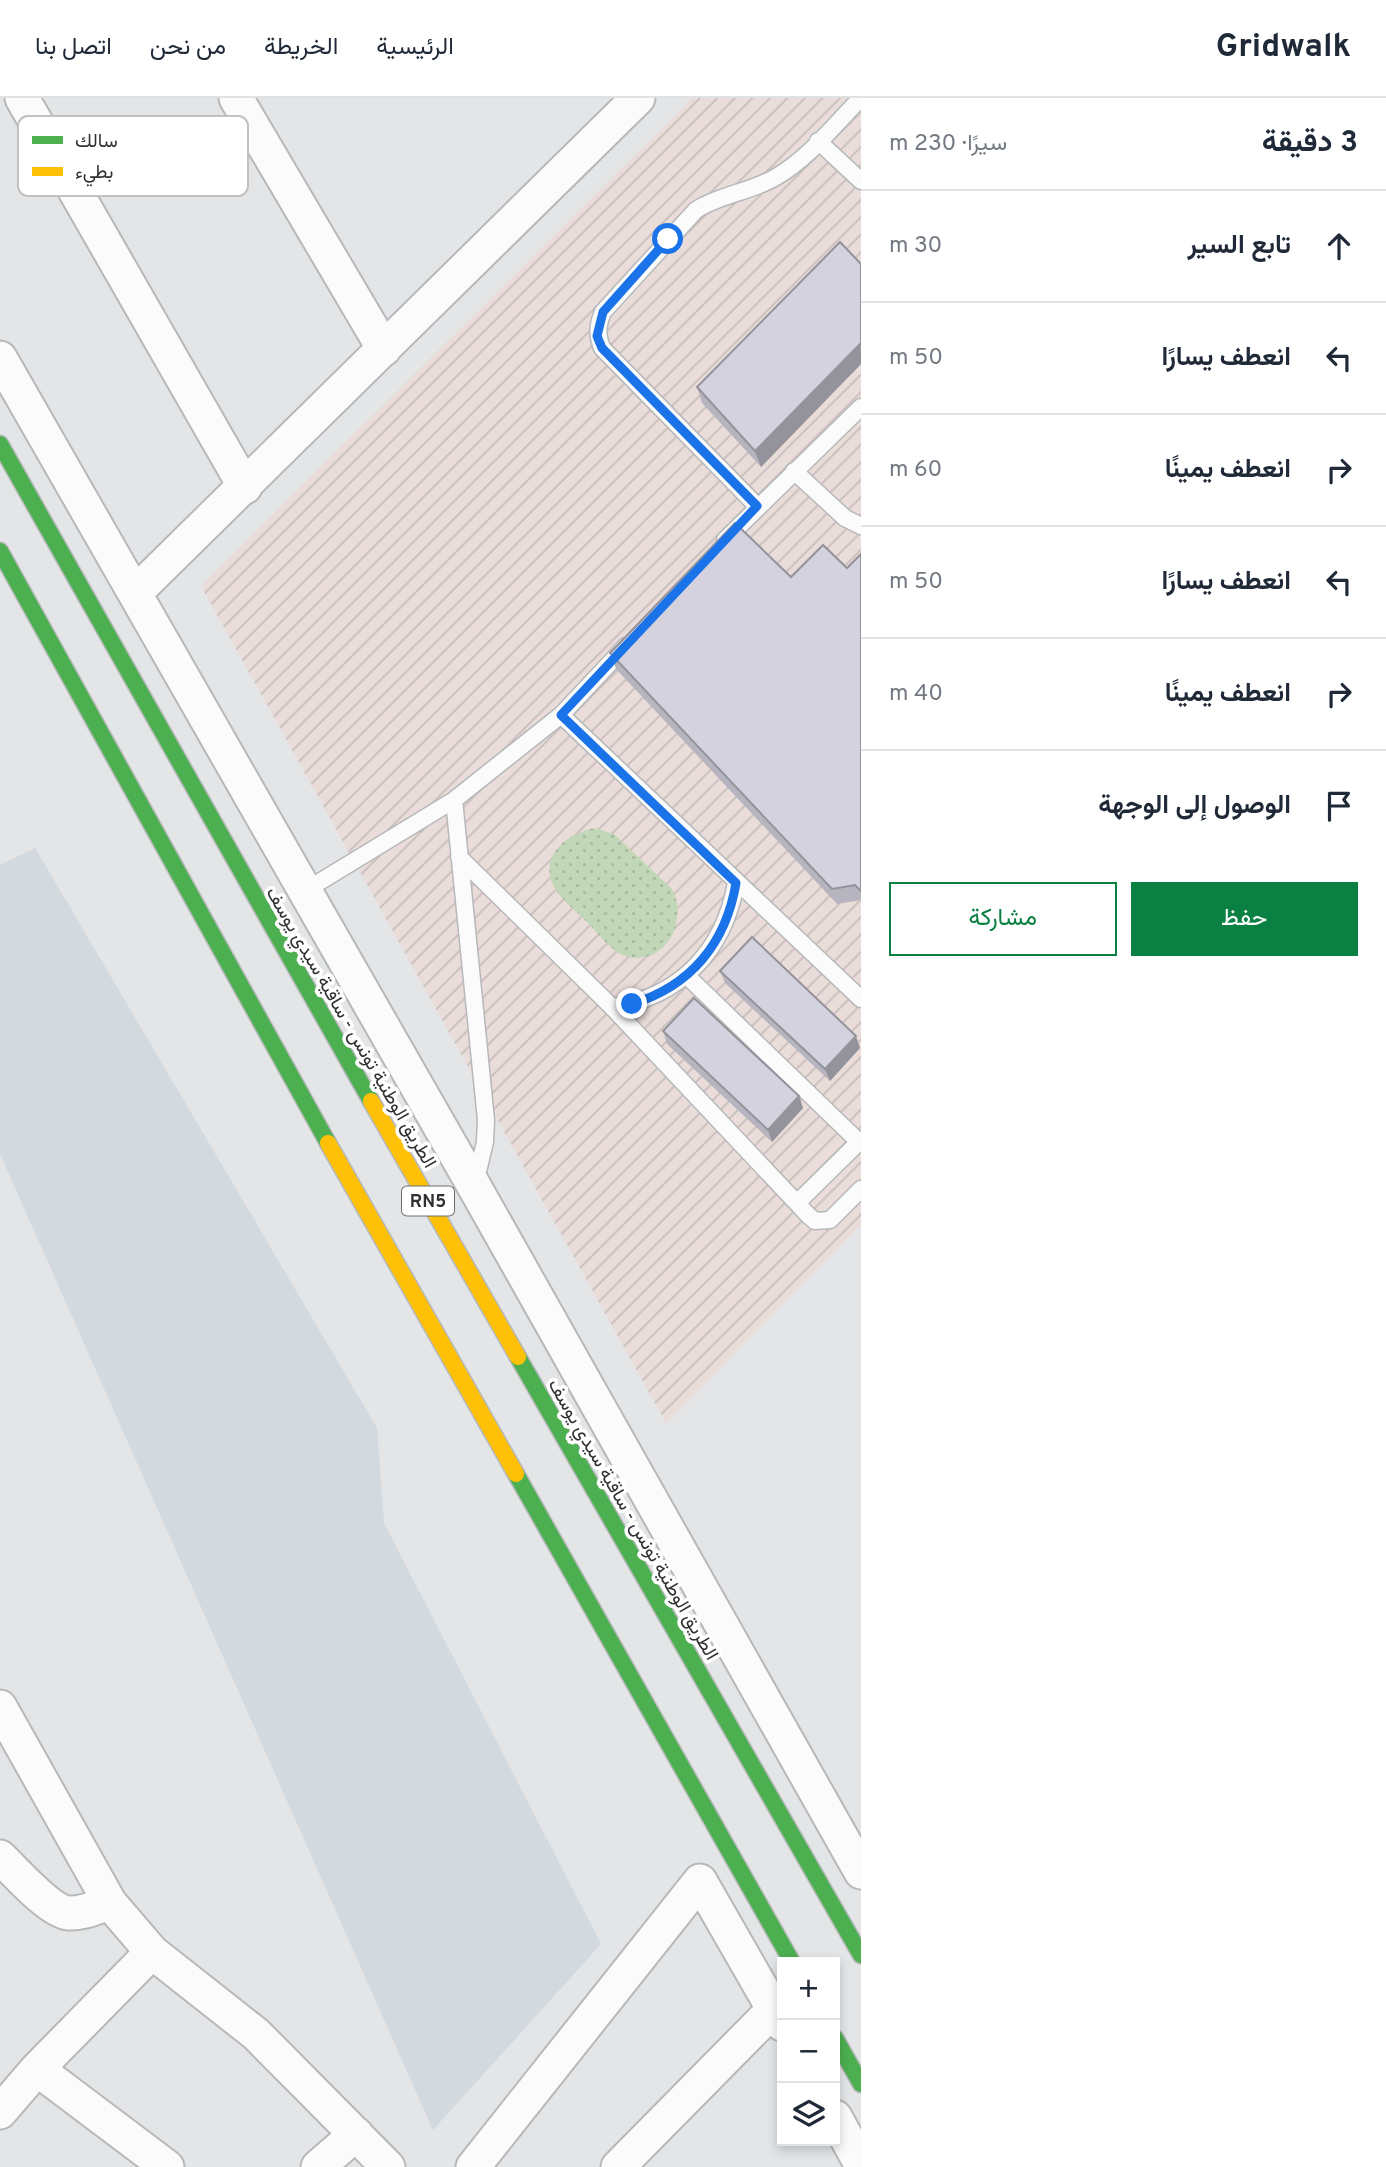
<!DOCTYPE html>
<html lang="ar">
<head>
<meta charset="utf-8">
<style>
	:root { --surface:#fff; --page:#f6f6f7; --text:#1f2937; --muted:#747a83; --line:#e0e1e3; --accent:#0b8043 }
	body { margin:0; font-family:Overpass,Vazirmatn,sans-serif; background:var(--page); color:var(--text); direction:rtl }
	.controls { position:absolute; right:21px; bottom:21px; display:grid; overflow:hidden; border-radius:0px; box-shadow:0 4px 10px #0003 }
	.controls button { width:63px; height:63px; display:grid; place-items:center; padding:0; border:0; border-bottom:2px solid var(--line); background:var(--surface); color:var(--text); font:35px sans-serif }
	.stop { position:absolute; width:21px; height:21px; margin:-16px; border:5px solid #1a73e8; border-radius:50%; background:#fff }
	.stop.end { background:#1a73e8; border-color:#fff; box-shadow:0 2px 7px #0008 }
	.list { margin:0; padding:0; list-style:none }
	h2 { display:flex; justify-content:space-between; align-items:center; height:91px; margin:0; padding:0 28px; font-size:30px }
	h2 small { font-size:23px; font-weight:400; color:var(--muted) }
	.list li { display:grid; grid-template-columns:46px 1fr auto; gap:21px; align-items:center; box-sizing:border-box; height:112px; padding:0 28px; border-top:2px solid var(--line) }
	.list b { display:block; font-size:26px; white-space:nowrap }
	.list em { font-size:23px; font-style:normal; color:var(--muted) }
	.actions { display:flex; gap:14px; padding:21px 28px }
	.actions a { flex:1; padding:16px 0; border:2px solid var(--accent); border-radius:0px; text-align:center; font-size:24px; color:var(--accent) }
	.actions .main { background:var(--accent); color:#fff }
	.icon { flex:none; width:38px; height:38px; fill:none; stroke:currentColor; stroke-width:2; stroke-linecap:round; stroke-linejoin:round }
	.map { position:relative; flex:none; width:861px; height:2069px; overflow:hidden; direction:ltr }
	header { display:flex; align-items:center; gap:42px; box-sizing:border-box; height:98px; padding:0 35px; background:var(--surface); border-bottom:2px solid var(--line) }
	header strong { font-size:33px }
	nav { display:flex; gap:38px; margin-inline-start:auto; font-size:24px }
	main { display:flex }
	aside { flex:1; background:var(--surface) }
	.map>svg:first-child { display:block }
	.built { fill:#d2d9df }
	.industrial { fill:url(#industrial-furrows) }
	.green { fill:url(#green-dots) }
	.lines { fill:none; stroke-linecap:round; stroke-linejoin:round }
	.lane-casing { stroke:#b6b8ba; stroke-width:19 }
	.street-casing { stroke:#b6b8ba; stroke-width:37 }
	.fast-casing { stroke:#b6b8ba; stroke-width:19 }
	.slow-casing { stroke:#b6b8ba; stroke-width:19 }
	.lane { stroke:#fbfbfb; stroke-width:16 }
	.street { stroke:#fbfbfb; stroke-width:33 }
	.fast { stroke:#4caf50; stroke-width:16 }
	.slow { stroke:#ffc107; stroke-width:16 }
	.wall { fill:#b6b5bf }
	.shaded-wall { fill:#94939b }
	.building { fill:#d4d2de; stroke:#94939b; stroke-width:2 }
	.route { stroke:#1a73e8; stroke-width:9 }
	.labels { text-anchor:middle; stroke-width:7; stroke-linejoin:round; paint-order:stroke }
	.shield { fill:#fff; stroke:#6d6f70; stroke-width:2 }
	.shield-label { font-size:18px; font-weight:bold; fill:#2f3132 }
	.street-label { font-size:19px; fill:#2f3132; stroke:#fff }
	.key { fill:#fff; stroke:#c1c1c2; stroke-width:2 }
	.key-label { font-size:19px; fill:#2f3132 }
</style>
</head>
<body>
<header>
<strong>Gridwalk</strong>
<nav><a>الرئيسية</a><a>الخريطة</a><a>من نحن</a><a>اتصل بنا</a></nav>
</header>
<main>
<aside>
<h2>3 دقيقة<small>سيرًا · 230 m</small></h2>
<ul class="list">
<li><svg class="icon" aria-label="ahead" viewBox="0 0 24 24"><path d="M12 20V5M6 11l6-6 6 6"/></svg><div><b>تابع السير</b></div><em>30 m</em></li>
<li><svg class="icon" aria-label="left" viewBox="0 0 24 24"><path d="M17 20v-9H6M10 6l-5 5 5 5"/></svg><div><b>انعطف يسارًا</b></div><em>50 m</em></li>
<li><svg class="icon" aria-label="right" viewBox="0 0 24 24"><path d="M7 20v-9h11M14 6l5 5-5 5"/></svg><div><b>انعطف يمينًا</b></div><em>60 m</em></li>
<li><svg class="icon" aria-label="left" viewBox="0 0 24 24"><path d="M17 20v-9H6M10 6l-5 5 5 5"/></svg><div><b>انعطف يسارًا</b></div><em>50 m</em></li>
<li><svg class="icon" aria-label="right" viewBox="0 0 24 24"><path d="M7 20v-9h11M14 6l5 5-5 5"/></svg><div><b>انعطف يمينًا</b></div><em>40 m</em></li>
<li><svg class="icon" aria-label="arrive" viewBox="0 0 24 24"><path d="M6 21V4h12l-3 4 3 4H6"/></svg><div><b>الوصول إلى الوجهة</b></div></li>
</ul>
<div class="actions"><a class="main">حفظ</a><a>مشاركة</a></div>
</aside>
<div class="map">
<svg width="861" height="2069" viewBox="0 0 861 2069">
	<defs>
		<pattern id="industrial-furrows" width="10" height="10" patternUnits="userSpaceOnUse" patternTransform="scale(1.75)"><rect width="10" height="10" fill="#e9dcd9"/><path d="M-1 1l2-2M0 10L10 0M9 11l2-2" fill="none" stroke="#c8bdbb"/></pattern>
		<pattern id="green-dots" width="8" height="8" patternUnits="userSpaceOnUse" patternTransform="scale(1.75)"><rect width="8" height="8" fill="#c2d7b8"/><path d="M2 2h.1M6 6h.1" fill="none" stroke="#a7b99f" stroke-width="1.8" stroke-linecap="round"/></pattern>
	</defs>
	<rect width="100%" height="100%" fill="#e3e5e7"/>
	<path class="built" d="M35,750L377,1330L384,1425L601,1846L433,2032L0,1056V767Z"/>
	<path class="industrial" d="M692,0H855L861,6V1127L666,1325L201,488Z"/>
	<path class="green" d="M594,730L614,736L672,791C690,824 663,872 623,857C610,852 598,835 588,825C577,813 558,800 552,785C541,754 569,736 594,730Z"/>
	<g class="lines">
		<defs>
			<path id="lane" d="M818,43L861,83
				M794,373L845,420L861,428
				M757,408L602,250C597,237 597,228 603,214L696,112C721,96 751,94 776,79C809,60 835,26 861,0
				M725,442L861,309
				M561,617L861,901
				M454,702L486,1022L485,1044L475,1086
				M459,759L612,909L809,1118L815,1123L830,1122L861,1091
				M303,794L454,702L561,617L626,548
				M687,878L859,1044
				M612,909C680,899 724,853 736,785
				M797,1105L861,1042"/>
			<path id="street" d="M22,0L245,389
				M236,0L384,251
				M0,260L474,1088L861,1774
				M135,495L638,0
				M0,1609L110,1805L152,1854L256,1936L388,2069
				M0,1759C15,1773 48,1812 68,1815C82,1816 97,1809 110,1805
				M37,1971L167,2069
				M0,2014L37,1971L152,1854
				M835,2019L861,2066
				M318,2069L356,2036
				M473,2069L700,1783L782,1926
				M618,2069L774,1911"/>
			<path id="fast" d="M0,346L371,1003
				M0,453L328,1045
				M518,1259L861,1857
				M516,1376L792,1864
				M835,1940L861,1986"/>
			<path id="slow" d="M371,1003L518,1259
				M328,1045L516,1376"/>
		</defs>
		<use href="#lane" class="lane-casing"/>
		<use href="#street" class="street-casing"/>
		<use href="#fast" class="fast-casing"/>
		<use href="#slow" class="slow-casing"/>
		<use href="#lane" class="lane"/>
		<use href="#street" class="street"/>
		<use href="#fast" class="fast"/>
		<use href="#slow" class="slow"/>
	</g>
	<path class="wall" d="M861,166V266L761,369L702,305L697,289Z
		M861,456V802L837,806L616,571L610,555L791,479L847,470Z
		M720,873L860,950L830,983L725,885Z
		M663,933L799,998L803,1010L772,1044L667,946Z"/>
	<path class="shaded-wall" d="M861,245V266L761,369L755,353Z
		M856,938L860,950L830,983L825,971Z
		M799,998L803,1010L772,1044L768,1032Z"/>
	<path class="building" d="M840,144L861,166V245L755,353L697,289Z
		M735,425L791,479L823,447L847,470L861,456V793L855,787L832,791L610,555Z
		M752,839L856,938L825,971L720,873Z
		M694,900L799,998L768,1032L663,933Z"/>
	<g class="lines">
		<path class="route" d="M632,906C691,888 726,845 736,785L561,617L757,408L602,250L597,238L603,214L668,141"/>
	</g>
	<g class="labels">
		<rect class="shield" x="402" y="1088.5" width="52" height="29" rx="5"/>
		<g class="shield-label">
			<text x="428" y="1109">RN5</text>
		</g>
		<g class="street-label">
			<text transform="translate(352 929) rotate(60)" y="7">الطريق الوطنية تونس - ساقية سيدي يوسف</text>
			<text transform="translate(634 1421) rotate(60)" y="7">الطريق الوطنية تونس - ساقية سيدي يوسف</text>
		</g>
	</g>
	<rect x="18" y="18" width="230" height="80" rx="10" class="key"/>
	<rect x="32" y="38" width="31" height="8" fill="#4caf50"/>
	<rect x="32" y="69" width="31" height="9" fill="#ffc107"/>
	<g class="key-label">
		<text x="75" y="49">سالك</text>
		<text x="75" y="80">بطيء</text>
	</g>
</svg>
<div class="controls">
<button>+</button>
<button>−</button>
<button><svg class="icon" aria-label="layers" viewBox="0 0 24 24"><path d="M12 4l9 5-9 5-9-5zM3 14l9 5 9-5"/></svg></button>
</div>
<div class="stop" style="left:668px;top:141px"></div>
<div class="stop end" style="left:632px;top:906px"></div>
</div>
</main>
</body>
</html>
